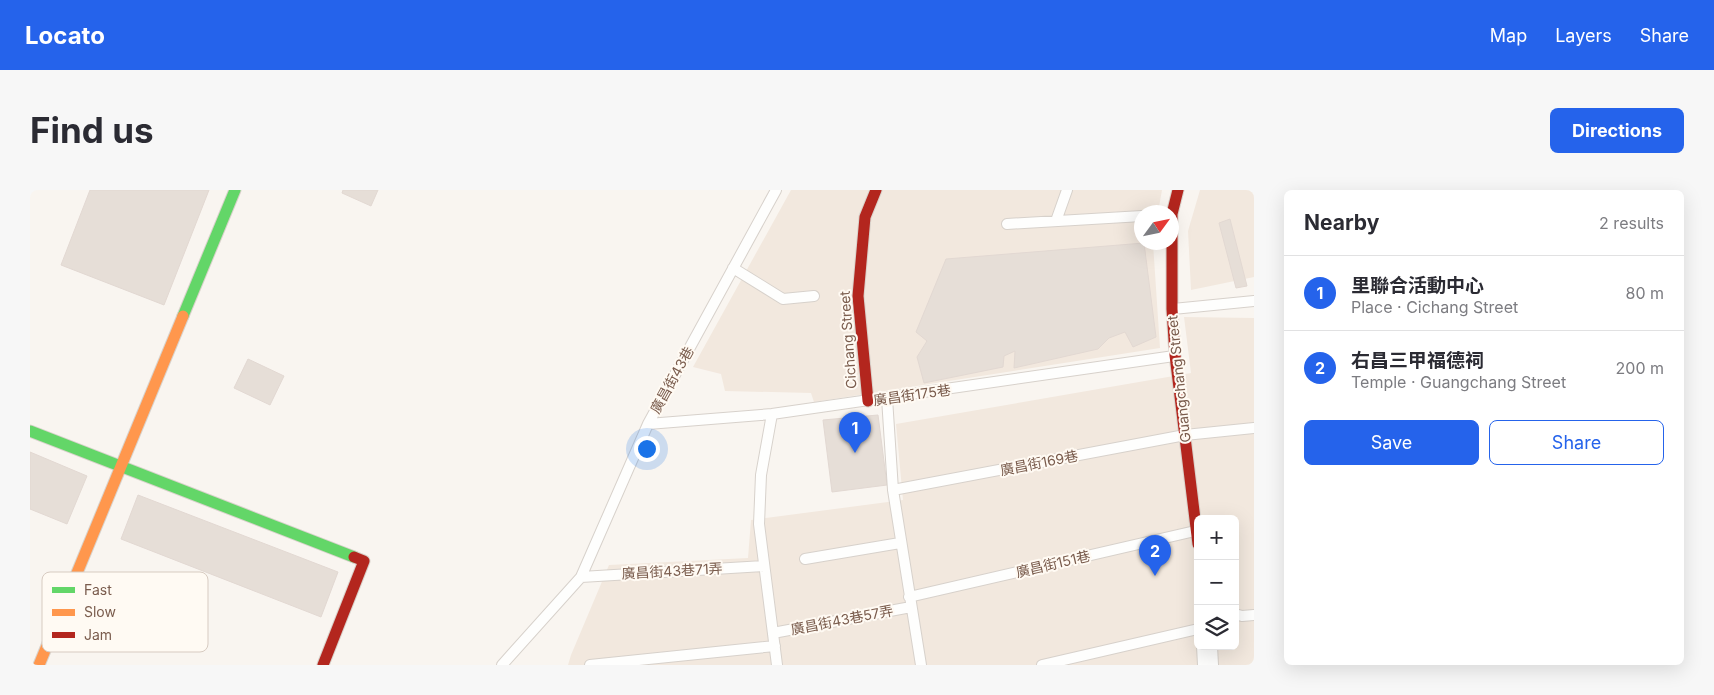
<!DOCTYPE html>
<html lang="en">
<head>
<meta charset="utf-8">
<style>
	:root { --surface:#fff; --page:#f7f7f7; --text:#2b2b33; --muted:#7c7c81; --line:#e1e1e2; --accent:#2563eb }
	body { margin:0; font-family:Inter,"Noto Sans TC",sans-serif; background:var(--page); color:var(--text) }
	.controls { position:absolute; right:15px; bottom:15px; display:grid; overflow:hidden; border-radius:8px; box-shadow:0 5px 20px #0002 }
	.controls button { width:45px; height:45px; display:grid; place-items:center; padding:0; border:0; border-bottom:1px solid var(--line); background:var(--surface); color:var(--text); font:25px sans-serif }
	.compass { position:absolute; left:1104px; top:15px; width:45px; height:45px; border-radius:50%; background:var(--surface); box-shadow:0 5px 20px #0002; rotate:57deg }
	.you { position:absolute; left:616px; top:258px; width:18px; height:18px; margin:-12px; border:4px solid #fff; border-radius:50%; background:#1a73e8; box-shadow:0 0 0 8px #1a73e833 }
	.badge { display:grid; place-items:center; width:32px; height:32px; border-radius:50%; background:var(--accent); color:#fff; font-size:16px; font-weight:700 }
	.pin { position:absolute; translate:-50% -41px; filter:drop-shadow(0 1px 2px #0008) }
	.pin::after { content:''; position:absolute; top:26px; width:18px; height:15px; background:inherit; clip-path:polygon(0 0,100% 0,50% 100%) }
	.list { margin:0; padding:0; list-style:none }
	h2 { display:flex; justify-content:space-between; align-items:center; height:65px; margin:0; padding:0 20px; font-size:21px }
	h2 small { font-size:16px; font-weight:400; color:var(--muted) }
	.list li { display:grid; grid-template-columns:32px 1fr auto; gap:15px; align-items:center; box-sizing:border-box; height:75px; padding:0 20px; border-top:1px solid var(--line) }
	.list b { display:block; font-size:19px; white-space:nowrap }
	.list p { margin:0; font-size:16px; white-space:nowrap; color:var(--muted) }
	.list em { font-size:16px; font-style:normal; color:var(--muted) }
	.actions { display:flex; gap:10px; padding:15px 20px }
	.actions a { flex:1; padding:11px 0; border:1px solid var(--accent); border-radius:8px; text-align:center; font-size:18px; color:var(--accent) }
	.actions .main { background:var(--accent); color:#fff }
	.icon { flex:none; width:28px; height:28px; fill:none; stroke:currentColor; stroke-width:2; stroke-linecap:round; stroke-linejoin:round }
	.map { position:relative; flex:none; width:1224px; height:475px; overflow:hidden; border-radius:8px }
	header { display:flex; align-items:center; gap:30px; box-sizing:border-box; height:70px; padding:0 25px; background:var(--accent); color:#fff }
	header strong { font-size:24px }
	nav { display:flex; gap:28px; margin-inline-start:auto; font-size:18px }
	.intro { display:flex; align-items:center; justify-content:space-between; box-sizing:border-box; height:120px; padding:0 30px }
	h1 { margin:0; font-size:35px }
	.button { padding:12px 22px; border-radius:8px; background:var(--accent); color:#fff; font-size:18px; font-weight:700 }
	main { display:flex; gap:30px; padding:0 30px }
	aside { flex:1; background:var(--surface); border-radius:8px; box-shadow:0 5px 20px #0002 }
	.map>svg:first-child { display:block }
	.residential { fill:#f2e8de; fill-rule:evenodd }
	.building { fill:#e6ded7; stroke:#e2d8d2 }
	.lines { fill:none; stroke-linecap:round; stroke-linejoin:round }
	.lane-casing { stroke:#d7d1cb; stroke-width:12 }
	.street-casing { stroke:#d7d1cb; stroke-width:22 }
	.fast-casing { stroke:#d9d2cb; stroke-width:13 }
	.slow-casing { stroke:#d9d2cb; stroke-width:13 }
	.jam-casing { stroke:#d9d2cb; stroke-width:13 }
	.lane { stroke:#fefefd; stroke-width:10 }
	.street { stroke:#fefefd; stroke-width:20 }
	.fast { stroke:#63d668; stroke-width:11 }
	.slow { stroke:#ff974d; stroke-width:11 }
	.jam { stroke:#b3261e; stroke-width:11 }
	.labels { text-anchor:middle; stroke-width:4; stroke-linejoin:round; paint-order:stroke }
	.street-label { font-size:14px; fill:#7a5c4d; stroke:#fffaf3 }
	.key { fill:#fffaf3; stroke:#d7cbc1; stroke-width:1 }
	.key-label { font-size:14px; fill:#7a5c4d }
</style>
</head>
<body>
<header>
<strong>Locato</strong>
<nav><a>Map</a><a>Layers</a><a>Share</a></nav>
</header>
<div class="intro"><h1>Find us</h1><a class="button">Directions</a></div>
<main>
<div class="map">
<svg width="1224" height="475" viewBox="0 0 1224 475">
	<rect width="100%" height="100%" fill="#f9f5f0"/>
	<path class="residential" d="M761,0H1132L1128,22H1112V52L1123,53L1130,158L784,212L781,203L695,201L691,184L663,177Z
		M1170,0H1224V87L1161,100L1158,41Z
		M1154,127L1224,128V475H538L541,465L579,375L718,368L721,330L873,310L866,234L1161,183ZM1168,329H1205V456H1168Z"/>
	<path class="building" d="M60,0H179L134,115L31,75Z
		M313,0H348L341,16L312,3Z
		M1200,29L1217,96L1206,98L1189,33Z
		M1114,53L1126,147L1103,157L1095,142L1079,148L1068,159L984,178L985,161L974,166L973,177L894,193L887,167L897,151L886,142L916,69Z
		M218,169L254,186L240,215L204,198Z
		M848,225L857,295L802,302L793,230Z
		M0,262L57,286L37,334L0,319Z
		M108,305L308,382L291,427L91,349Z"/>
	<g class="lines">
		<defs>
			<path id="lane" d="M1026,31L1037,0
				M977,34L1112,26
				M703,78L753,109L784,106
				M1143,119L1224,111
				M857,208L863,300L891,475
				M742,224L731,285L729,334L747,475
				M618,234L742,224L1144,166
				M863,300L1155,245L1224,238
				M775,369L870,353
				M551,387L734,376
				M879,407L1165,341
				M1205,424L1212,426L1224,425
				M743,443L881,417
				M472,475L551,387L618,234L746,0
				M560,475L745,456
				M1012,475L1168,439"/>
			<path id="street" d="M1177,456L1178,475"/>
			<path id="fast" d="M153,126L205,0
				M0,241L324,367"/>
			<path id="slow" d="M9,475L153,126"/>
			<path id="jam" d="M1148,0L1142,24V119L1145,165L1168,354
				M838,211L828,106L835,27L846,0
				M293,475L334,371L324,367"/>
		</defs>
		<use href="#lane" class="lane-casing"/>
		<use href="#street" class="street-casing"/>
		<use href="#fast" class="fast-casing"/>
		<use href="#slow" class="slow-casing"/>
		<use href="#jam" class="jam-casing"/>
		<use href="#lane" class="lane"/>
		<use href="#street" class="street"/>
		<use href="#fast" class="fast"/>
		<use href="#slow" class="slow"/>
		<use href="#jam" class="jam"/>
	</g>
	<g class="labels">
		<g class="street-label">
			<text transform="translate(818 150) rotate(-94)" y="5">Cichang Street</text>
			<text transform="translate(1149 189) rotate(-96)" y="5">Guangchang Street</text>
			<text transform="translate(642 190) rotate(-61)" y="5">廣昌街43巷</text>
			<text transform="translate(882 205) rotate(-8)" y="5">廣昌街175巷</text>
			<text transform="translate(1009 273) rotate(-11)" y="5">廣昌街169巷</text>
			<text transform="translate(1023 374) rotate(-13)" y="5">廣昌街151巷</text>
			<text transform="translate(642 381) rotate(-3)" y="5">廣昌街43巷71弄</text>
			<text transform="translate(812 430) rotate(-11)" y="5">廣昌街43巷57弄</text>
		</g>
	</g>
	<rect x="12" y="382" width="166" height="80" rx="8" class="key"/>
	<rect x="22" y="397" width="23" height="6" fill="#63d668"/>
	<rect x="22" y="419" width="23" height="7" fill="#ff974d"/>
	<rect x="22" y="442" width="23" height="6" fill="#b3261e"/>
	<g class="key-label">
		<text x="54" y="405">Fast</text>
		<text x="54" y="427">Slow</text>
		<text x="54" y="450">Jam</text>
	</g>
</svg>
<div class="controls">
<button>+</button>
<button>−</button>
<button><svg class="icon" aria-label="layers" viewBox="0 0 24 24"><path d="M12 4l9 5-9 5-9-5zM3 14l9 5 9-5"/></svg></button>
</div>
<svg class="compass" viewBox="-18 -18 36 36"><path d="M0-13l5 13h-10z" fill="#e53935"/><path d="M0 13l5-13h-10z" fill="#7c7c81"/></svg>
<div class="you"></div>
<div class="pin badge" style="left:825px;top:263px">1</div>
<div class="pin badge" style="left:1125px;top:386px">2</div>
</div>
<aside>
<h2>Nearby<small>2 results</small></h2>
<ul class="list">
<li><span class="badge">1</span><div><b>里聯合活動中心</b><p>Place · Cichang Street</p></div><em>80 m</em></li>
<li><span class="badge">2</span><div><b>右昌三甲福德祠</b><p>Temple · Guangchang Street</p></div><em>200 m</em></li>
</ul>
<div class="actions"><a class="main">Save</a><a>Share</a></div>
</aside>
</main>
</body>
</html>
